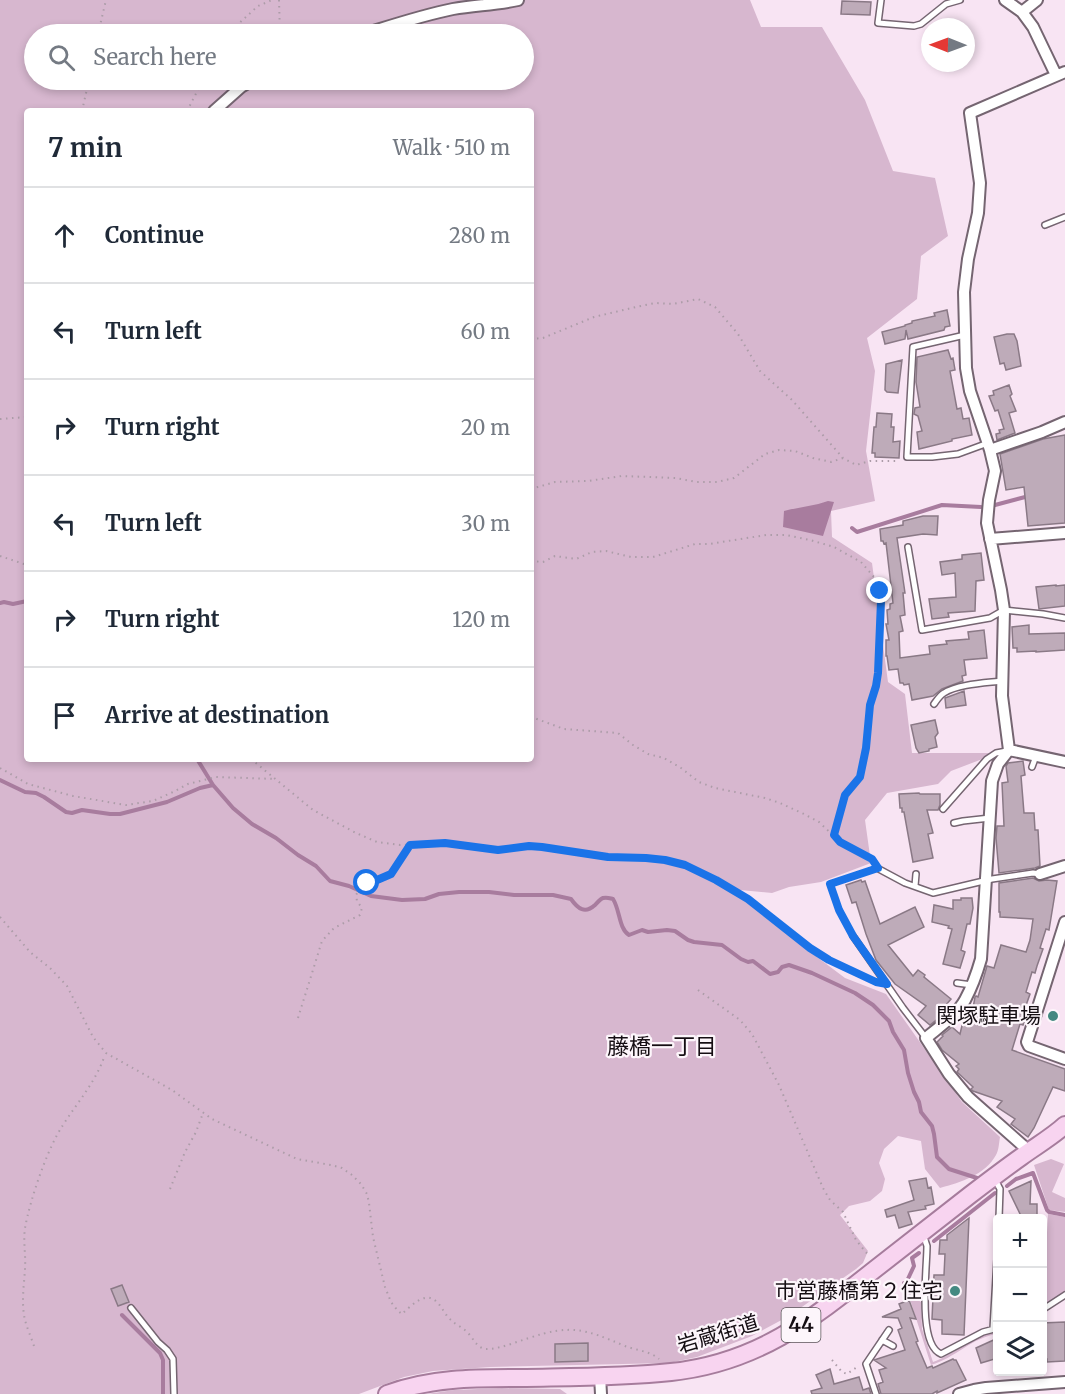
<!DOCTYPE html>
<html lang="en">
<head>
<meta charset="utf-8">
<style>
	:root { --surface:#fff; --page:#f2f2f3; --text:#1f2937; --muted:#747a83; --line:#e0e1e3 }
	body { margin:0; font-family:Merriweather,"Noto Sans JP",serif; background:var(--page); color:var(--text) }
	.controls { position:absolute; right:18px; bottom:18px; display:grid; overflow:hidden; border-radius:6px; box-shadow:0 3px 9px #0003 }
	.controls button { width:54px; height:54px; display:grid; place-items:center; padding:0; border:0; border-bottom:2px solid var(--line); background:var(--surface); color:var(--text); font:30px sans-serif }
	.compass { position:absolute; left:921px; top:18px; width:54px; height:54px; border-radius:50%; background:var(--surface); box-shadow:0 3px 9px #0003; rotate:271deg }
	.stop { position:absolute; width:18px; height:18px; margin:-14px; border:4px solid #1a73e8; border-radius:50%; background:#fff }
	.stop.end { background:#1a73e8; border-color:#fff; box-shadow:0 2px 6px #0008 }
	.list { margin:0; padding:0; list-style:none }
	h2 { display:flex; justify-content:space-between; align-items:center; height:78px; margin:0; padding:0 24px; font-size:26px }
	h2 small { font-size:20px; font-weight:400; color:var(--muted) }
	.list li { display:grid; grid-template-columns:39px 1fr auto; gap:18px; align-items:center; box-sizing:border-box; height:96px; padding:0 24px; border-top:2px solid var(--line) }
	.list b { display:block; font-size:22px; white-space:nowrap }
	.list em { font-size:20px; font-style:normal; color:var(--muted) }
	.icon { flex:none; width:33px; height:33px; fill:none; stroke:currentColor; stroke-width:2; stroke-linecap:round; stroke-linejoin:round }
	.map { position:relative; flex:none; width:1065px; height:1394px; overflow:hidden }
	.search { position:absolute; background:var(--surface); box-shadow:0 3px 9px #0003; left:24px; top:24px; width:510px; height:66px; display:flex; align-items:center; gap:15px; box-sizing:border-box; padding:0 21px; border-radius:33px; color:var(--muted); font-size:22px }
	.panel { position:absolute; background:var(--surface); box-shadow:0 3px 9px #0003; left:24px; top:108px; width:510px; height:654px; border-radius:6px }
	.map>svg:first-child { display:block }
	.green { fill:#d7b7cf; fill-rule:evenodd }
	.water { fill:#a87c9e }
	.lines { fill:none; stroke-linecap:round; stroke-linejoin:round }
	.stream { stroke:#a87c9e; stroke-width:4 }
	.building { fill:#beabb9; stroke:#8a7986; stroke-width:1.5 }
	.service-casing { stroke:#756571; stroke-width:8 }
	.minor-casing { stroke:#756571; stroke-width:14 }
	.primary-casing { stroke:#a67c9c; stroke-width:20 }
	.path { stroke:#ac9ca8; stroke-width:2; stroke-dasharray:1.5 4.5; stroke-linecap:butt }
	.service { stroke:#fff; stroke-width:5 }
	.minor { stroke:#fff; stroke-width:10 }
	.primary { stroke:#f8d4f0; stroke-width:16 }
	.route { stroke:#1a73e8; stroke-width:8 }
	.poi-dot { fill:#448981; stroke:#fdf6fb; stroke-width:2 }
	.labels { text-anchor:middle; stroke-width:4.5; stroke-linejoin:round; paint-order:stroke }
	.shield { fill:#fdf6fb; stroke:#5b5459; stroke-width:1.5 }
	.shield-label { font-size:20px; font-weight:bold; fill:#150e13 }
	.poi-label { font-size:21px; fill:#150e13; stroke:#fdf6fb; text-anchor:end }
	.street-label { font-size:21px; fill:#150e13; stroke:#fdf6fb }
	.neighbourhood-label { font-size:22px; fill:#150e13; stroke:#fdf6fb }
</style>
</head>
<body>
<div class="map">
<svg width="1065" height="1394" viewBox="0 0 1065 1394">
	<rect width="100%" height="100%" fill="#f8e4f3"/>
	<path class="green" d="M0,0H750L761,27H822L865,100L893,171L935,178L948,236L921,256L917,299L867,338L875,371L866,451L875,501L831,511L832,537L872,563L888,682L905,694L912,753H989L985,758L951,771L938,784L887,793L865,820L871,863L821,882L789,887L772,893L730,889L769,915L813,954L845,978L886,994L962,1102L1000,1137C999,1142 999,1150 996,1155C985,1175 961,1182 940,1188L925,1169L921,1141L898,1136L884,1149L879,1163L885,1179L882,1191L870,1201L849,1206L840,1215L868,1251L863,1263L856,1269L789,1316L752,1336L697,1357L669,1363L490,1367L433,1371L404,1377L359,1394H0ZM34,34H524V80H34ZM27,111H531V759H27Z
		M1051,1159L1064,1164L1052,1192L1065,1198V1212L1049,1210L1034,1165Z
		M1048,1214L1065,1217V1292L1043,1306Z
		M908,1281L912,1299L918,1300L921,1302L922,1329L933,1362C955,1354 974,1335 997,1331V1334C973,1337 955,1358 931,1365L906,1287Z
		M502,1388L560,1389L567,1394H427L454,1390Z"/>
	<path class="water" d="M828,501L834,502L823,536L783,527L784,511C799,507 814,506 828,501Z"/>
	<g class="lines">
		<path class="stream" d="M995,505L1029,496
			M852,528L857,532L942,505L981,507
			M0,603L4,602L13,604L27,601
			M197,759L213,785L233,808L252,824L276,838L298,855L316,866L330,881L349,886L371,896L402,900L425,899L439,894L459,892H489L514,895H553L571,899C578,909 585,914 595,905C597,903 600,899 603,898C607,897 609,898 613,899C620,910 619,929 629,935L642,930L648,932L667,930L675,931L688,940L694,942L722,945L741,959L748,962L753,961L770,974L778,972L782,967L789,965L812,973L855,993L873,1005L889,1021L893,1032L904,1050L908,1073L914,1092L919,1102L921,1112L932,1126L934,1134L937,1157L949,1169L977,1178
			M0,780L25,792L36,793L44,797L66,812L72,813L82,810L110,814H120L167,802L200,788L213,785
			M1007,1186L1016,1179L1033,1173L1047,1210L1049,1212L1065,1215
			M934,1241L995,1193
			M904,1283H906L914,1266L912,1258L919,1253
			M122,1315L160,1353L163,1360V1394"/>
	</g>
	<path class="building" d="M842,1L871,2L870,15L841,14Z
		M947,310L950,326L945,327L944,330L908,339L906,330L905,339L885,344L882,332L905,326V325L912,323V321L935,316L934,313Z
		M1007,334H1014L1017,341L1021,366L1006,370L1004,363L1000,364L994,337Z
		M948,350L951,359L953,358L955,370L950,371L957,409L961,408L963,419L969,418L972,435L952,439V441L919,449L917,432L922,431L918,416L914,414L915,408L920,407L916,382L917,357Z
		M902,360L898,393L887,392L885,390L886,364Z
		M1009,385L1012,394L1010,396L1016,411L1009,413L1015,433L997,440L996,434L1000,433L999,430L1004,429L998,410L995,411L989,396L994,395L993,391Z
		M877,413L892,414L891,427H894L893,442L900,441L899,458L875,457V453H872L874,427H876Z
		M1065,435V523L1028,526L1024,487L1006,490L1000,454L1043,439Z
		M923,516H938L937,535L923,534L897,538L905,593H903L905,615L900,616L903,631L899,632L900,658L930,654L929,646L947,644L946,641L969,639L968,632L984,630L987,658L964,660L966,675L962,676L963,681L942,689L933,696L912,700L909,684L904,685L903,683H900L898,669L889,670L887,656H886V640H889L886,624H888L887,610L890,609V604L893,603L886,543L884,544L883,541H881L880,529L903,525V521Z
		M981,553L984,580L976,581L975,611L948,613L949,617L932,619L929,599L956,597L955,573L942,575L940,562L962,559V555Z
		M1056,585V586L1065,585V606L1039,609L1036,587Z
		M1029,625V634L1065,633V650L1036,652V651L1017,652V648H1013L1012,627Z
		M964,691L966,705L946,708L945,698Z
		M935,720L938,733L935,737L937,747L929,749V751L919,753L916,748L911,725Z
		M1023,761L1025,775L1021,776L1024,813H1034L1035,830H1038L1040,866L1035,868L999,873L996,838L997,826H1004L1002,783L1008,782L1006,766L1008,763Z
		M919,793L920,794H940V805L938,810H927L933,833L928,834L933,858L913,862L904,812H902V808H900L899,794Z
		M1033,878L1039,881L1047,880L1057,881L1049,930L1046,929L1040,948L1043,949L1037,966L1035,973L1032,972L1026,992L1030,994L1024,1011L1028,1012L1023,1025L1020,1024L1012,1050L1065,1069V1091L1053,1087L1034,1128L1028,1137L1011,1124L1015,1119L997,1107L1002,1101L973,1091L971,1089L973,1087L957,1072L959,1069L956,1066L959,1064L942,1050L937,1042L943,1036L942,1035L952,1027L960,1034L965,1013L969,1007L973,1008L975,997L976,996L978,997L987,966L994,968L1001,945L1026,952L1030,940L1033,919L1000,917V912H999V883Z
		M861,880L862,882L865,881L880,924L915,907L924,927L888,945L913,976L918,970L925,975L924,977L951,999L938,1014L940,1017L930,1025L918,1015L926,1006L895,984L876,960L866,934L856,902L852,903L846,885Z
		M961,898H972L973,908L970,924H967L961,950L965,952L960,968L943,964L952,929L948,928L949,926L932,922L934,905L953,909V900H961Z
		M926,1178L928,1188L931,1187L934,1204L925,1206L926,1209L908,1212L912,1224L899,1228L895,1215L887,1217L885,1210L914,1200L909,1181Z
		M1031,1181L1030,1204H1037V1218H1022L1009,1191Z
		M969,1218L964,1335L942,1334V1320L932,1319L934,1275H944L945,1254H939L940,1240H947V1235Z
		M122,1285L129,1302L118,1306L111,1289Z
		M909,1300L916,1319L910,1318L918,1341L916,1342L927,1368L932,1366L933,1368L953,1359L954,1360H956L966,1380L937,1393V1391L932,1394H881L878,1384L883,1382L879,1370L886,1368L874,1360L905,1350L898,1330L902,1328L898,1318L882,1317L901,1309L899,1304Z
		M1065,1322V1361L1047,1362V1359H1044L1042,1323Z
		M998,1338V1358L981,1363L976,1348Z
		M588,1343V1361L555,1362V1344Z
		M830,1369L834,1384L859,1377L863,1390L869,1388L871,1394H812L811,1391L822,1388L816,1375Z"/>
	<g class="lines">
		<defs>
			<path id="service" d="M881,0L878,23L914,26L921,24L946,4L960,0
				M1045,225L1065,217
				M965,335L913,347L907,457H932L958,454L988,443
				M908,547L922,630L990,618L1004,610L1043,614L1065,618
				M934,704C937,700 940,695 944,693C958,684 986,683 1002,681
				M1032,767L1036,756
				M943,809L987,759L996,753L1007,751
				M954,823L963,821L990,818
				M877,868L905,883L933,893L992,879L1033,873L1040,874
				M915,886L916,874
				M853,936L903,1008L926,1038
				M957,983L972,985
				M994,1178L1000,1189L999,1218
				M923,1234L927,1246C927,1269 917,1344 941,1354L983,1332L998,1328
				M131,1308L158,1342L167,1350L173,1359L174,1394
				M1042,1310L1065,1295
				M993,1329L998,1242
				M882,1340L893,1346
				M876,1394L866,1364L889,1330"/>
			<path id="minor" d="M1005,0L1022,12L1033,27L1056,75
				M1022,12L1037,0
				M364,34C393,25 423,15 453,9C475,5 496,5 518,0
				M214,111L241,87L253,80
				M990,450L1042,432L1065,422
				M990,539L1065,533
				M1009,750L1065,762
				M1040,874L1065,866
				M1065,922L1027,1042L1029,1046L1065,1059
				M1029,1151L968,1097L949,1074L926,1038C939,1027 956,1016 965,1000C972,987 977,973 981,959L992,781L998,764L1009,750L1002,696L1004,610L1001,590L987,523L989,500L995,471L990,450L970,391L966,368L964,292L968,259L978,213L980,183L970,113L1065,72
				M600,1376L601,1394
				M959,1394L974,1390L986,1388L1065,1382"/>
			<path id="primary" d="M387,1394C432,1377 479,1378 526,1378C574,1377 623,1377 671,1372C756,1363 810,1321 874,1270C906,1245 938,1220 970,1195C987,1182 1004,1169 1021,1157C1036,1146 1052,1137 1065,1125"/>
		</defs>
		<use href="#service" class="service-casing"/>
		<use href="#minor" class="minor-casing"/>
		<use href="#primary" class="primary-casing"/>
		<path class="path" d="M279,0L280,34
			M98,34L106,0
			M227,34L258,6L272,0
			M82,111L89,80
			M187,111L203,80
			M531,339L543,338L594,317L636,307L655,303L673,304L698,299L715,307L738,334L760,371L792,400L843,458L856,465L870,461H897
			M0,419L27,417
			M531,489L555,482L588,481L622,476L676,478L696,482H717L734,478L765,454L779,450L795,451L813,458L831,462L843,458
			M0,556L27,565
			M531,561L543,562L555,556L576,559L592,552L606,551L631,557H653L695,544H709L766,535H786L810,540L834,547L861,562L874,577L880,591L881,601L878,673L876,686L870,705L866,748L860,777L845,795L834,835
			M531,716L537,719L564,729L618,733L633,745L648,754L664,758L681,768L699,782L715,788L765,798L780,803L804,814L819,822L840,842L872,860
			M251,759L313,810L356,833L377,842L400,845L445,843L498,850L529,846L542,847L608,857L646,858L665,860L685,865L716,880L748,899L770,915L810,948L829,960L872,981
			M0,768L28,784L73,796L126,805L153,801L173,792L188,784L216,777L276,779
			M0,917L30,952L50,968L67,986L93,1037L106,1053L172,1090L212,1119L297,1159L331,1165L342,1168L352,1175L361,1184L367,1194L369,1203L373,1237L385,1287L391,1302L398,1311L402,1314C411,1306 425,1290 437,1302C442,1307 445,1315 451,1320C456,1325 464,1328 469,1334C475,1341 478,1350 489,1349C502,1348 516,1342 529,1338C571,1324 585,1329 625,1346C635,1350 650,1351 659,1359
			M849,928L839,910L830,884L867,872
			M698,990L740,1020L752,1034L779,1085L823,1188L830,1200L843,1212L856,1240L869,1256
			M298,1018L322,941L334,928L360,915L362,908L357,901L356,895L361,886L391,874L410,845
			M170,1189L185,1152L196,1132L203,1113
			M34,1346C31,1337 27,1328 25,1320C21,1303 24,1286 25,1269C26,1255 23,1242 25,1228C30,1200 47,1149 63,1125C79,1100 95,1083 105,1055
			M832,1360L842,1372L847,1374L857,1367"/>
		<use href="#service" class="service"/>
		<use href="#minor" class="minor"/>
		<use href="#primary" class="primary"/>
	</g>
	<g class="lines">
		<path class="route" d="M367,883L377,880L391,874L410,845L445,843L498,850L529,846L542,847L608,857L646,858L665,860L685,865L716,880L748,899L810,948L829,960L876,982L887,984L853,936L839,910L830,884L878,868L872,859L840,842L834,835L845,795L860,777L866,748L870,705L876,686L878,673L881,601L880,591"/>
	</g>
	<g class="poi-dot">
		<circle cx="1053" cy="1016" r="6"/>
		<circle cx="955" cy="1291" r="6"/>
	</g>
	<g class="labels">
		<rect class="shield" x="781.5" y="1308" width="39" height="34" rx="4.5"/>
		<g class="shield-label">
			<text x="801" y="1332">44</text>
		</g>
		<g class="poi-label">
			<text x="1041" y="1023">関塚駐車場</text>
			<text x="943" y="1298">市営藤橋第２住宅</text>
		</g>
		<g class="street-label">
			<text transform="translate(718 1334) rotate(-17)" y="7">岩蔵街道</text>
		</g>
		<g class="neighbourhood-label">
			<text x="662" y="1054">藤橋一丁目</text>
		</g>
	</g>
</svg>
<div class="controls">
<button>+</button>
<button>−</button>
<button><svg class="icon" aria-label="layers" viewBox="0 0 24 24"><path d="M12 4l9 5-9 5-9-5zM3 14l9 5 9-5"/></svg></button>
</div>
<svg class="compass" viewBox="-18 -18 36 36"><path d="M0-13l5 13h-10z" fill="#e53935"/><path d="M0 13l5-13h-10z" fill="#747a83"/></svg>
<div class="stop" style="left:367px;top:883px"></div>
<div class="stop end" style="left:880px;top:591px"></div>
<div class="search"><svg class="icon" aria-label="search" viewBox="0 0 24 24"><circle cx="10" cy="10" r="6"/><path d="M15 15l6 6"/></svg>Search here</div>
<section class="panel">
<h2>7 min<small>Walk · 510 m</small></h2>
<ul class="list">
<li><svg class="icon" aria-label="ahead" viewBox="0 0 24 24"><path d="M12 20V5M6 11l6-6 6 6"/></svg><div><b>Continue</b></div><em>280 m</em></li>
<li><svg class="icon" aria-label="left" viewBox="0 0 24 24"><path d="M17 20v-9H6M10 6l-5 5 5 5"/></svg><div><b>Turn left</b></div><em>60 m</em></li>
<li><svg class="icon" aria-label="right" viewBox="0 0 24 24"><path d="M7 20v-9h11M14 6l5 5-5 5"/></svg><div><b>Turn right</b></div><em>20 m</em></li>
<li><svg class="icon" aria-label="left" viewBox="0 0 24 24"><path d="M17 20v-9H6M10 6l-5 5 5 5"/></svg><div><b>Turn left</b></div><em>30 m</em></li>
<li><svg class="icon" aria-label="right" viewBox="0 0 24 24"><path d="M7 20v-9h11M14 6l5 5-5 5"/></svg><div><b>Turn right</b></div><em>120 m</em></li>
<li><svg class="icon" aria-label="arrive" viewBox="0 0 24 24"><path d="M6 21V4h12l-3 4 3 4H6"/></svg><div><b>Arrive at destination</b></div></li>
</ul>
</section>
</div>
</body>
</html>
